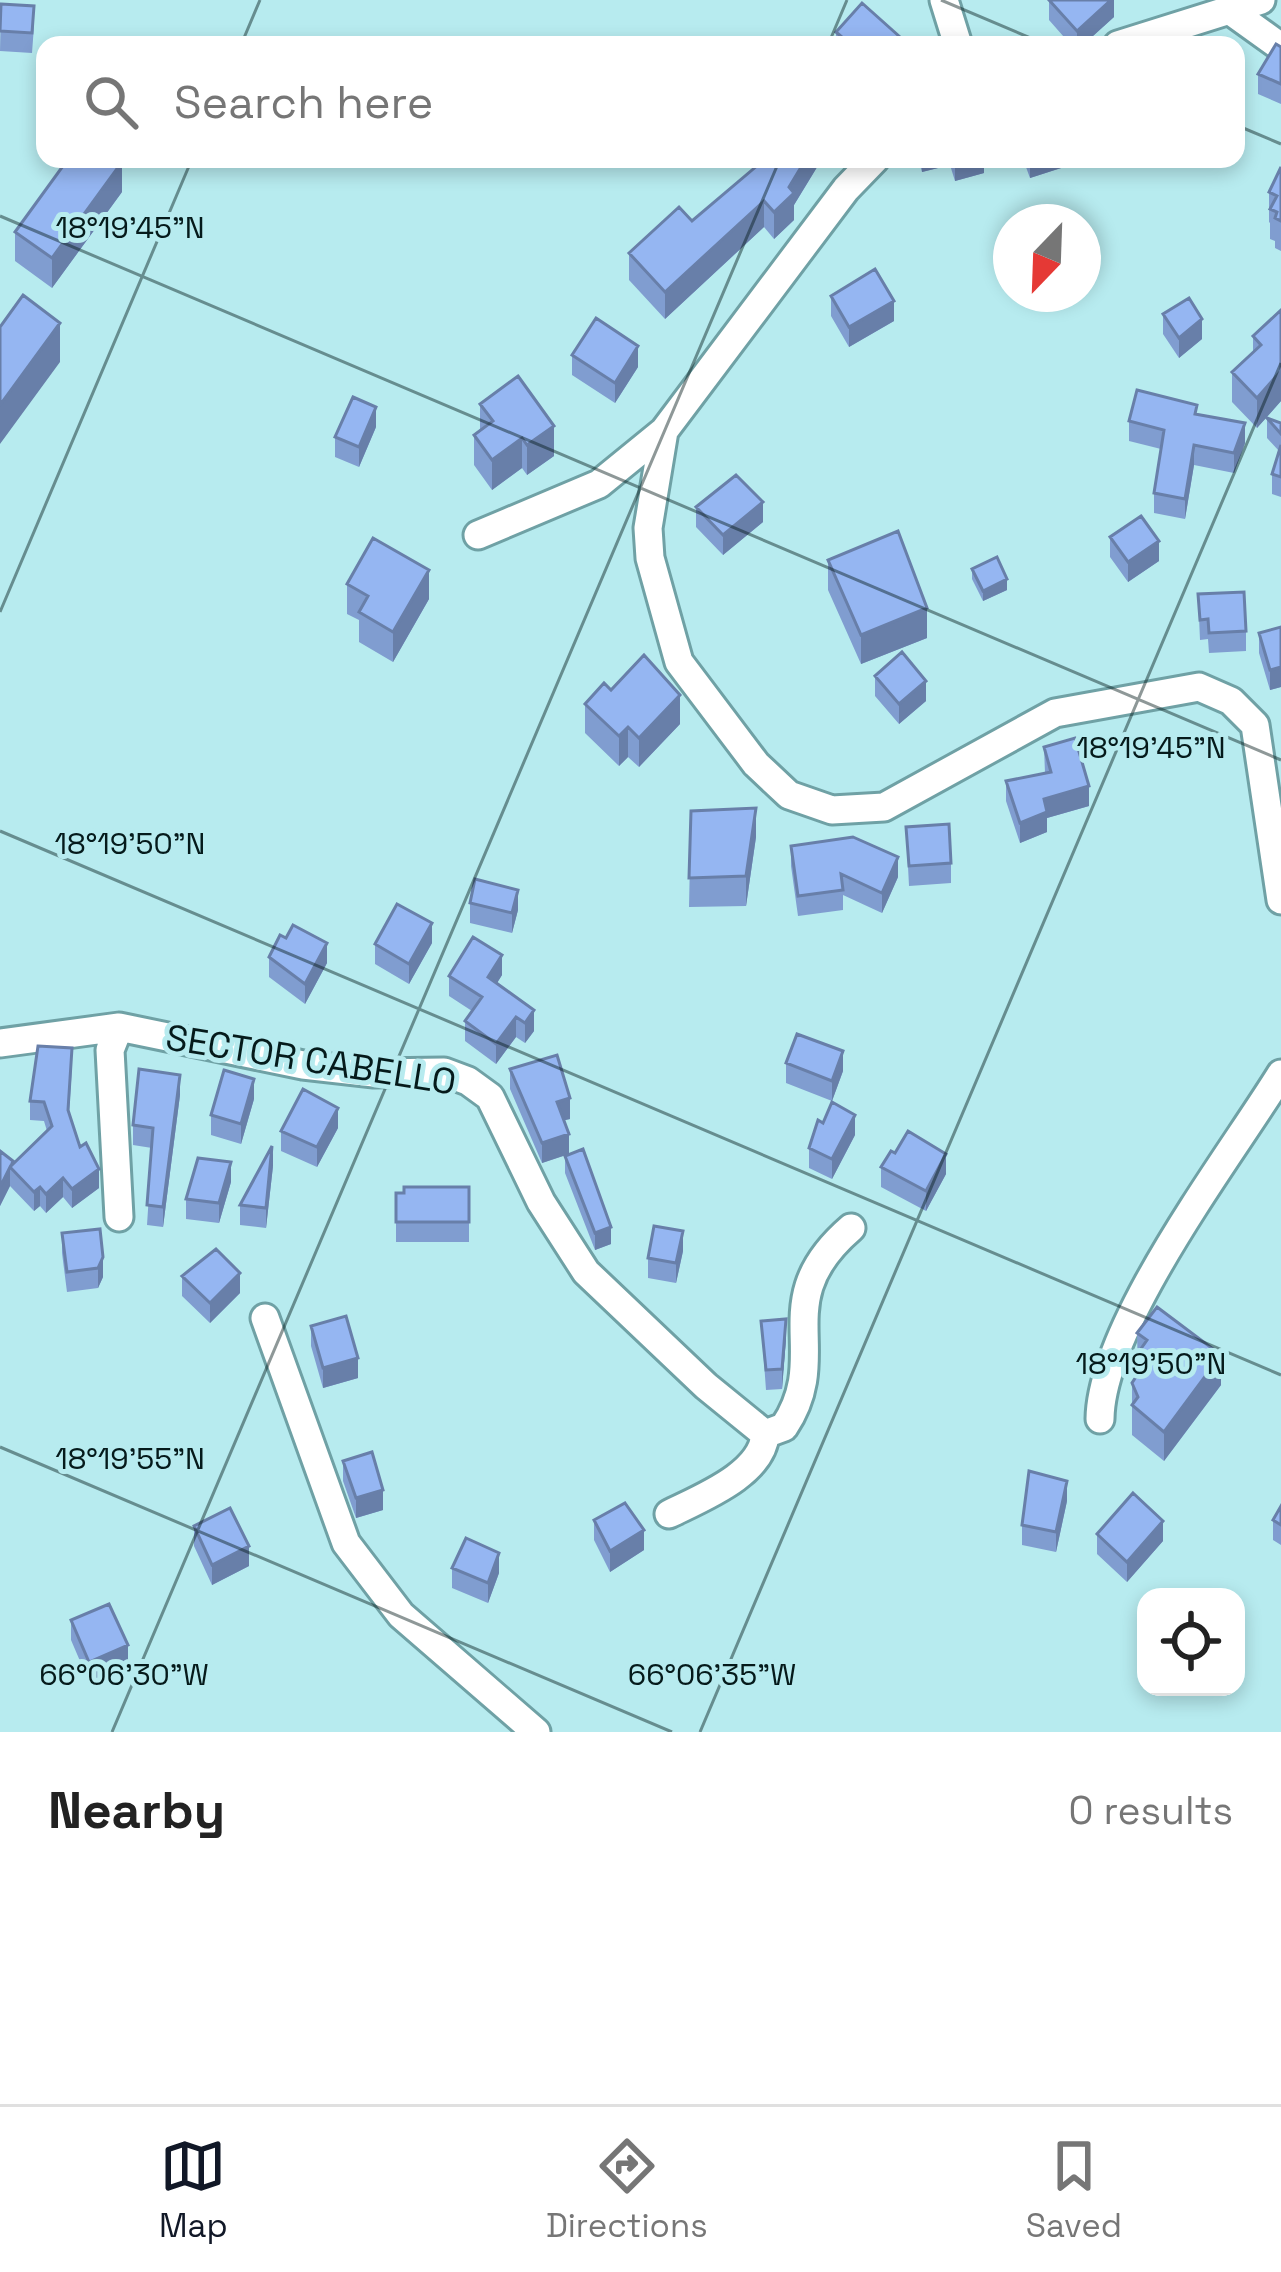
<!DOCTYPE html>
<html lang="en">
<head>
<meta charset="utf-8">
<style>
	:root { --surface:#fff; --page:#f2f2f2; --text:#222; --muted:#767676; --line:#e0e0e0; --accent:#111827 }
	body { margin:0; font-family:"Space Grotesk",sans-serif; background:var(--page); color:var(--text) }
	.controls { position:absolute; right:36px; bottom:36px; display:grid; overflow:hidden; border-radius:24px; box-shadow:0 6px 18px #0003 }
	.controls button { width:108px; height:108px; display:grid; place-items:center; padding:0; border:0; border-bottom:3px solid var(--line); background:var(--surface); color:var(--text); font:60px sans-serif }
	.compass { position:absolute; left:993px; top:204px; width:108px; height:108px; border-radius:50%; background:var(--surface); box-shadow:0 6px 18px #0003; rotate:203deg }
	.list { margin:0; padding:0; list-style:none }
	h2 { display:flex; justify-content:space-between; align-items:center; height:156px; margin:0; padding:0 48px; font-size:51px }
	h2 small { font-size:39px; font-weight:400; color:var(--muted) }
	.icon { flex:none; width:66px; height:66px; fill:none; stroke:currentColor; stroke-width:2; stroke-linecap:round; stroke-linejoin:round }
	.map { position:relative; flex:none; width:1281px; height:1732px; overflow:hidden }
	.search { position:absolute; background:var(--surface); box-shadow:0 6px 18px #0003; left:36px; right:36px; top:36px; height:132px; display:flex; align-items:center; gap:30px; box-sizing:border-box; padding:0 42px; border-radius:24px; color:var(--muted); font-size:45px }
	.sheet { height:372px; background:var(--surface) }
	nav { display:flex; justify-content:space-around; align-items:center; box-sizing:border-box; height:168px; border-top:3px solid var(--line); background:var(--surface); font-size:33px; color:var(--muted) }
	nav a { display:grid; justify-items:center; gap:6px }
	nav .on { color:var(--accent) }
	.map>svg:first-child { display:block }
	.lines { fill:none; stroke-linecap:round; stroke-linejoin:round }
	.minor-casing { stroke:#6fa1a5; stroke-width:33 }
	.minor { stroke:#fff; stroke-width:27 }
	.wall { fill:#809dd0 }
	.shaded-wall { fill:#687fa9 }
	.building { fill:#95b6f2; stroke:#687fa9; stroke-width:3 }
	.ticks { fill:none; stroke:#051a1b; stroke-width:3; stroke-opacity:0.45 }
	.labels { text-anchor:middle; stroke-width:10; stroke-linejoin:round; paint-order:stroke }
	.street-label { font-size:36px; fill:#051a1b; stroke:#b7ebef }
	.ticks-label { font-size:30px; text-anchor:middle; fill:#051a1b; stroke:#b7ebef; stroke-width:10; stroke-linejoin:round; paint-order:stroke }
</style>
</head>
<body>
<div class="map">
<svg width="1281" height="1732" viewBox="0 0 1281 1732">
	<rect width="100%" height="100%" fill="#b7ebef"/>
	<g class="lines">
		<defs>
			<path id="minor" d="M944,0L958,45
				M1228,9L1281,47
				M1118,45L1261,0
				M875,159L846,189L664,431L648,528L650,558L679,662L756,764L789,795L832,810L884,807L1055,713L1199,687L1231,701L1255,725L1281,900
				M478,535L599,484L664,431
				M0,1043L119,1027L303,1065L374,1073L444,1072L468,1081L490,1097L541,1202L586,1272L706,1386L765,1434C763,1474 701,1498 669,1514
				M119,1217L110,1050L119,1027
				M265,1318L346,1543L401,1615L536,1732
				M1100,1419C1101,1325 1229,1158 1281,1074
				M765,1434L784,1427C834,1352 765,1302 851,1228"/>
		</defs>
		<use href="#minor" class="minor-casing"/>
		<use href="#minor" class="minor"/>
	</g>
	<path class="wall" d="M1049,0H1114V17L1083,45H1071L1049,20Z
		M1,4L34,26L32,53L0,51Z
		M836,32L900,45H836Z
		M1281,47V104L1258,94V74Z
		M764,159H822L794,205V220L774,239L764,227L665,319L629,280V253L692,221Z
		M918,159H984V173L955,181L950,165L922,172Z
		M1023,159H1089L1030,178Z
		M1281,167V251L1275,248V241L1270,239V223L1269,222V192Z
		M122,192L52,288L15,261V232Z
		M831,296L894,321L849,347L831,316Z
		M1281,310V401L1257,428L1232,402V372L1253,352V336Z
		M1163,314L1202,339L1179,358L1163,334Z
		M572,355L638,367L615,403L572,375Z
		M480,404L554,456L527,475L522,468L492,490L474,465V435L480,430Z
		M1197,415L1245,443L1234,473L1194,465L1185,519L1154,513V493L1161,449L1129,441V421Z
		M1267,418L1281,423V497L1272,494V474L1279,451L1267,438Z
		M376,427L359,467L335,457V437Z
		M696,507L763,522L723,555L696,527Z
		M1110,537L1159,561L1128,582L1110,557Z
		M828,560L927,638L861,664L828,590Z
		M972,569L1007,590L983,601L972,579Z
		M347,584L429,599L393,662L359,642V620L347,614Z
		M1198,594L1246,631V651L1209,653L1208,639L1200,640Z
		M1281,627V687L1270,690L1259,653V633Z
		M875,676L926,701L899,724L875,696Z
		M611,690L680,724L639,767L628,757L619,766L585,733V704Z
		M1044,747L1089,806L1047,818V832L1020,843L1006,801V781L1045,773Z
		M691,811L756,837L746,906L689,907Z
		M906,827L951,863V883L909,886Z
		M791,846L898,877L882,913L843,895V910L798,916L791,866Z
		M470,903L518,910L512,933L470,923Z
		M432,943L409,984L375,964V944Z
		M269,957L327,963L305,1004L269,977Z
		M502,975L496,984L534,1031L525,1043L516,1037L496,1064L465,1041V1021L472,1011L449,996V976Z
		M786,1063L843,1071L832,1101L786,1083Z
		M72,1067L69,1113L80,1147L99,1188L72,1208L63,1197L46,1213L40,1206L34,1211L10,1186L0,1206V1151L13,1164L47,1131L44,1121L30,1120V1101Z
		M510,1069L570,1119L564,1120L569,1154L542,1163L510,1089Z
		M180,1095L163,1227L147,1225L152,1148L133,1145V1125Z
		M254,1099L241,1144L211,1135V1115Z
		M338,1128L317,1167L281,1151V1131Z
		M855,1135L832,1179L809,1168V1148Z
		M565,1156L611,1244L595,1250L565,1173Z
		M273,1166L266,1228L240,1225V1205Z
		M881,1167L946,1174L926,1211L881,1187Z
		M231,1182L219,1223L186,1219V1199Z
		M469,1187V1242H396V1193Z
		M62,1233L103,1257V1277L98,1288L67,1292L62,1253Z
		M683,1251L676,1283L648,1278V1258Z
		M182,1276L240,1293L210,1323L182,1296Z
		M761,1321L786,1339L782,1389L766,1390Z
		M311,1326L358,1378L323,1388L311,1346Z
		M1137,1333L1221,1385L1164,1461L1132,1435V1383L1138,1374Z
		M343,1461L383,1510L356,1518L343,1481Z
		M1067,1501L1056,1552L1022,1545V1525Z
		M1281,1506V1545L1273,1540V1520Z
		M594,1520L644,1550L610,1572L594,1540Z
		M194,1526L249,1566L212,1585L194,1546Z
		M1097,1534L1163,1541L1127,1582L1097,1554Z
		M452,1568L499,1573L488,1603L452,1588Z
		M71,1620L128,1665L89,1682L71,1640Z"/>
	<path class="shaded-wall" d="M1111,0H1114V17L1083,45H1077V31Z
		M806,159H822L794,205V220L774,239V212Z
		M922,159H950V165L922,172Z
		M962,159H984V173L955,181V161Z
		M1030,159H1089L1030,178Z
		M122,162V192L52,288V258Z
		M764,201V227L665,319V292Z
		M894,301V321L849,347V327Z
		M1202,319V339L1179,358V338Z
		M60,323V362L0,444V405Z
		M638,346V367L615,403V383Z
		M1281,371V401L1257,428V398Z
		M376,407V427L359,467V447Z
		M1245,423V443L1234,473V453Z
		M554,426V456L527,475V445Z
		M522,438V468L492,490V460Z
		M1194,445V465L1185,519V499Z
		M763,502V522L723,555V535Z
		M1159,541V561L1128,582V562Z
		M429,570V599L393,662V632Z
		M1007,579V590L983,601V591Z
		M927,608V638L861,664V635Z
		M1281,667V687L1270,690V670Z
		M926,681V701L899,724V704Z
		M680,695V724L639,767V738Z
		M628,727V757L619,766V736Z
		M1089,786V806L1047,818V832L1020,843V823L1044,799Z
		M756,808V837L746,906V876Z
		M898,857V877L882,913V893Z
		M518,890V910L512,933V913Z
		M432,923V943L409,984V964Z
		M327,943V963L305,1004V984Z
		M502,955V975L488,998V977Z
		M534,1010V1031L525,1043V1023Z
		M516,1017V1037L496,1064V1044Z
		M843,1051V1071L832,1101V1081Z
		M180,1075V1095L163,1227V1207Z
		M254,1079V1099L241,1144V1124Z
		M570,1098V1119L557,1122V1102Z
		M338,1108V1128L317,1167V1147Z
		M855,1115V1135L832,1179V1159Z
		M569,1134V1154L542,1163V1143Z
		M273,1146V1166L266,1228V1208Z
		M946,1154V1174L926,1211V1191Z
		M231,1162V1182L219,1223V1203Z
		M10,1167V1186L0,1206V1187Z
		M99,1169V1188L72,1208V1189Z
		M63,1178V1197L46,1213V1194Z
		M40,1187V1206L34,1211V1192Z
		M611,1227V1244L595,1250V1233Z
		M683,1231V1251L676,1283V1263Z
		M103,1257V1277L98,1288V1268Z
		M240,1273V1293L210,1323V1303Z
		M786,1319V1339L782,1389V1369Z
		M1221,1355V1385L1164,1461V1432Z
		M358,1358V1378L323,1388V1368Z
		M1067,1481V1501L1056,1552V1532Z
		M383,1490V1510L356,1518V1498Z
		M1163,1521V1541L1127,1582V1562Z
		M644,1530V1550L610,1572V1551Z
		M249,1546V1566L212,1585V1565Z
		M499,1553V1573L488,1603V1583Z
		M128,1645V1665L89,1682V1662Z"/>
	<path class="building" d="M1049,0H1111L1077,31Z
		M862,3L900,37L892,45H851L836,32Z
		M1,4L34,6L32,33L0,31Z
		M1276,44L1281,47V84L1258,74Z
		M68,159H118L122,162L52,258L15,232Z
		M765,159H806L789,187L794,193L774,212L764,201L665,292L629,253L679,207L692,221Z
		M1281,167V221L1275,218L1277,212L1270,209L1277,196L1269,192Z
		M875,269L894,301L849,327L831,296Z
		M23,295L60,323L0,405V327Z
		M1189,298L1202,319L1179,338L1163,314Z
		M1281,310V371L1257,398L1232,372L1261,345L1253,336Z
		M596,318L638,346L615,383L572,355Z
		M518,376L554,426L527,445L522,438L492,460L474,435L493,421L480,404Z
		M1137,390L1197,405L1195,414L1245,423L1234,453L1194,445L1185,499L1154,493L1164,430L1129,421Z
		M353,397L376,407L359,447L335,437Z
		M1267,418L1281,423V434Z
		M1281,445V477L1272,474Z
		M736,475L763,502L723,535L696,507Z
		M1141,516L1159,541L1128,562L1110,537Z
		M898,531L927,608L861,635L828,560Z
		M373,538L429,570L393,632L359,612L368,596L347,584Z
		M997,557L1007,579L983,591L972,569Z
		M1244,592L1246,631L1209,633L1208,619L1200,620L1198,594Z
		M1281,627V667L1270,670L1259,633Z
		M902,652L926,681L899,704L875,676Z
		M644,655L680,695L639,738L628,727L619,736L585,704L604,683L611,690Z
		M1075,738L1089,786L1044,799L1047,812L1020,823L1006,781L1051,772L1044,747Z
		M756,808L746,876L689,878L691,811Z
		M949,824L951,863L909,866L906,827Z
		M853,837L898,857L882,893L841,874L843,890L798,896L791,846Z
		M475,879L518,890L512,913L470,903Z
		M397,904L432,923L409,964L375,944Z
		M293,925L327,943L305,984L269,957L280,935L286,938Z
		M473,937L502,955L488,977L534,1010L525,1023L516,1017L496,1044L465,1021L482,997L449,976Z
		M797,1034L843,1051L832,1081L786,1063Z
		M38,1046L72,1048L68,1110L80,1147L86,1143L99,1169L72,1189L63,1178L46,1194L40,1187L34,1192L10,1167L0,1187V1151L13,1161L11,1166L52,1126L44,1102L30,1101Z
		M557,1055L570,1098L557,1102L569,1134L542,1143L510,1069Z
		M139,1069L180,1075L163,1207L147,1205L153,1128L133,1125Z
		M224,1070L254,1079L241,1124L211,1115Z
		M303,1089L338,1108L317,1147L281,1131Z
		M832,1102L855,1115L832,1159L809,1148L818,1120L823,1123Z
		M908,1131L946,1154L926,1191L881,1167L891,1151L895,1153Z
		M272,1146L266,1208L240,1205Z
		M583,1149L611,1227L595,1233L565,1156Z
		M198,1158L231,1162L219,1203L186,1199Z
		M404,1187H469V1222H396V1193H404Z
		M654,1226L683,1231L676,1263L648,1258Z
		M100,1229L103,1257L98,1268L67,1272L62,1233Z
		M216,1249L240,1273L210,1303L182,1276Z
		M1157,1307L1221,1355L1164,1432L1132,1405L1138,1397L1132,1383L1147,1360L1138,1353L1147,1340L1137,1333Z
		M346,1316L358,1358L323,1368L311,1326Z
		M786,1319L782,1369L766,1370L761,1321Z
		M372,1452L383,1490L356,1498L343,1461Z
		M1029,1471L1067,1481L1056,1532L1022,1525Z
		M1133,1493L1163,1521L1127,1562L1097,1534Z
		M625,1503L644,1530L610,1551L594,1520Z
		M1281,1506V1525L1273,1520Z
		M230,1508L249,1546L212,1565L194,1526Z
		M466,1538L499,1553L488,1583L452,1568Z
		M109,1604L128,1645L89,1662L71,1620Z"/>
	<path class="ticks" d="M941,0L1047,45M241,45L260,0M828,45L847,0M1236,125L1281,144M0,216L1281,760M0,612L192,159M0,831L1281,1375M0,1447L672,1732M112,1732L780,159M700,1732L1281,363"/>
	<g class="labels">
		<g class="street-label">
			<text transform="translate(311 1059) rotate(9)" y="13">SECTOR CABELLO</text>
		</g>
	</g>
	<g class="ticks-label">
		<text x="130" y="238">18°19'45"N</text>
		<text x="1151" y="758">18°19'45"N</text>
		<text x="130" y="854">18°19'50"N</text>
		<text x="1151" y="1374">18°19'50"N</text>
		<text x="130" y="1469">18°19'55"N</text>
		<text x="124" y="1685">66°06'30"W</text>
		<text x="712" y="1685">66°06'35"W</text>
	</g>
</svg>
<div class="controls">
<button><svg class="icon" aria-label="locate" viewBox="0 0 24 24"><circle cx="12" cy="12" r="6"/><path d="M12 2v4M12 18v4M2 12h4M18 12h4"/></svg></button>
</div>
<svg class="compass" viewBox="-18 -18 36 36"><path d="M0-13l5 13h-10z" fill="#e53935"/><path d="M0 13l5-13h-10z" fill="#767676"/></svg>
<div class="search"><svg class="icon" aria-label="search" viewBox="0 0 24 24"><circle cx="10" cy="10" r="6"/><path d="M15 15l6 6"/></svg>Search here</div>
</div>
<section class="sheet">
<h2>Nearby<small>0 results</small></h2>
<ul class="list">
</ul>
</section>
<nav>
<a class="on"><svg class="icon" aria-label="map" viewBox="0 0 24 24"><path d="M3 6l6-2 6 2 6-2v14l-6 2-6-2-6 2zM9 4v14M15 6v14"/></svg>Map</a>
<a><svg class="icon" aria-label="directions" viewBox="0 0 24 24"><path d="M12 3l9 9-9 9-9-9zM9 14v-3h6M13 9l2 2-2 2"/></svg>Directions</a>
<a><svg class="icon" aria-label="saved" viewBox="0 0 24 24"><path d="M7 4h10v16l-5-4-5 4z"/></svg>Saved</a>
</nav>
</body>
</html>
